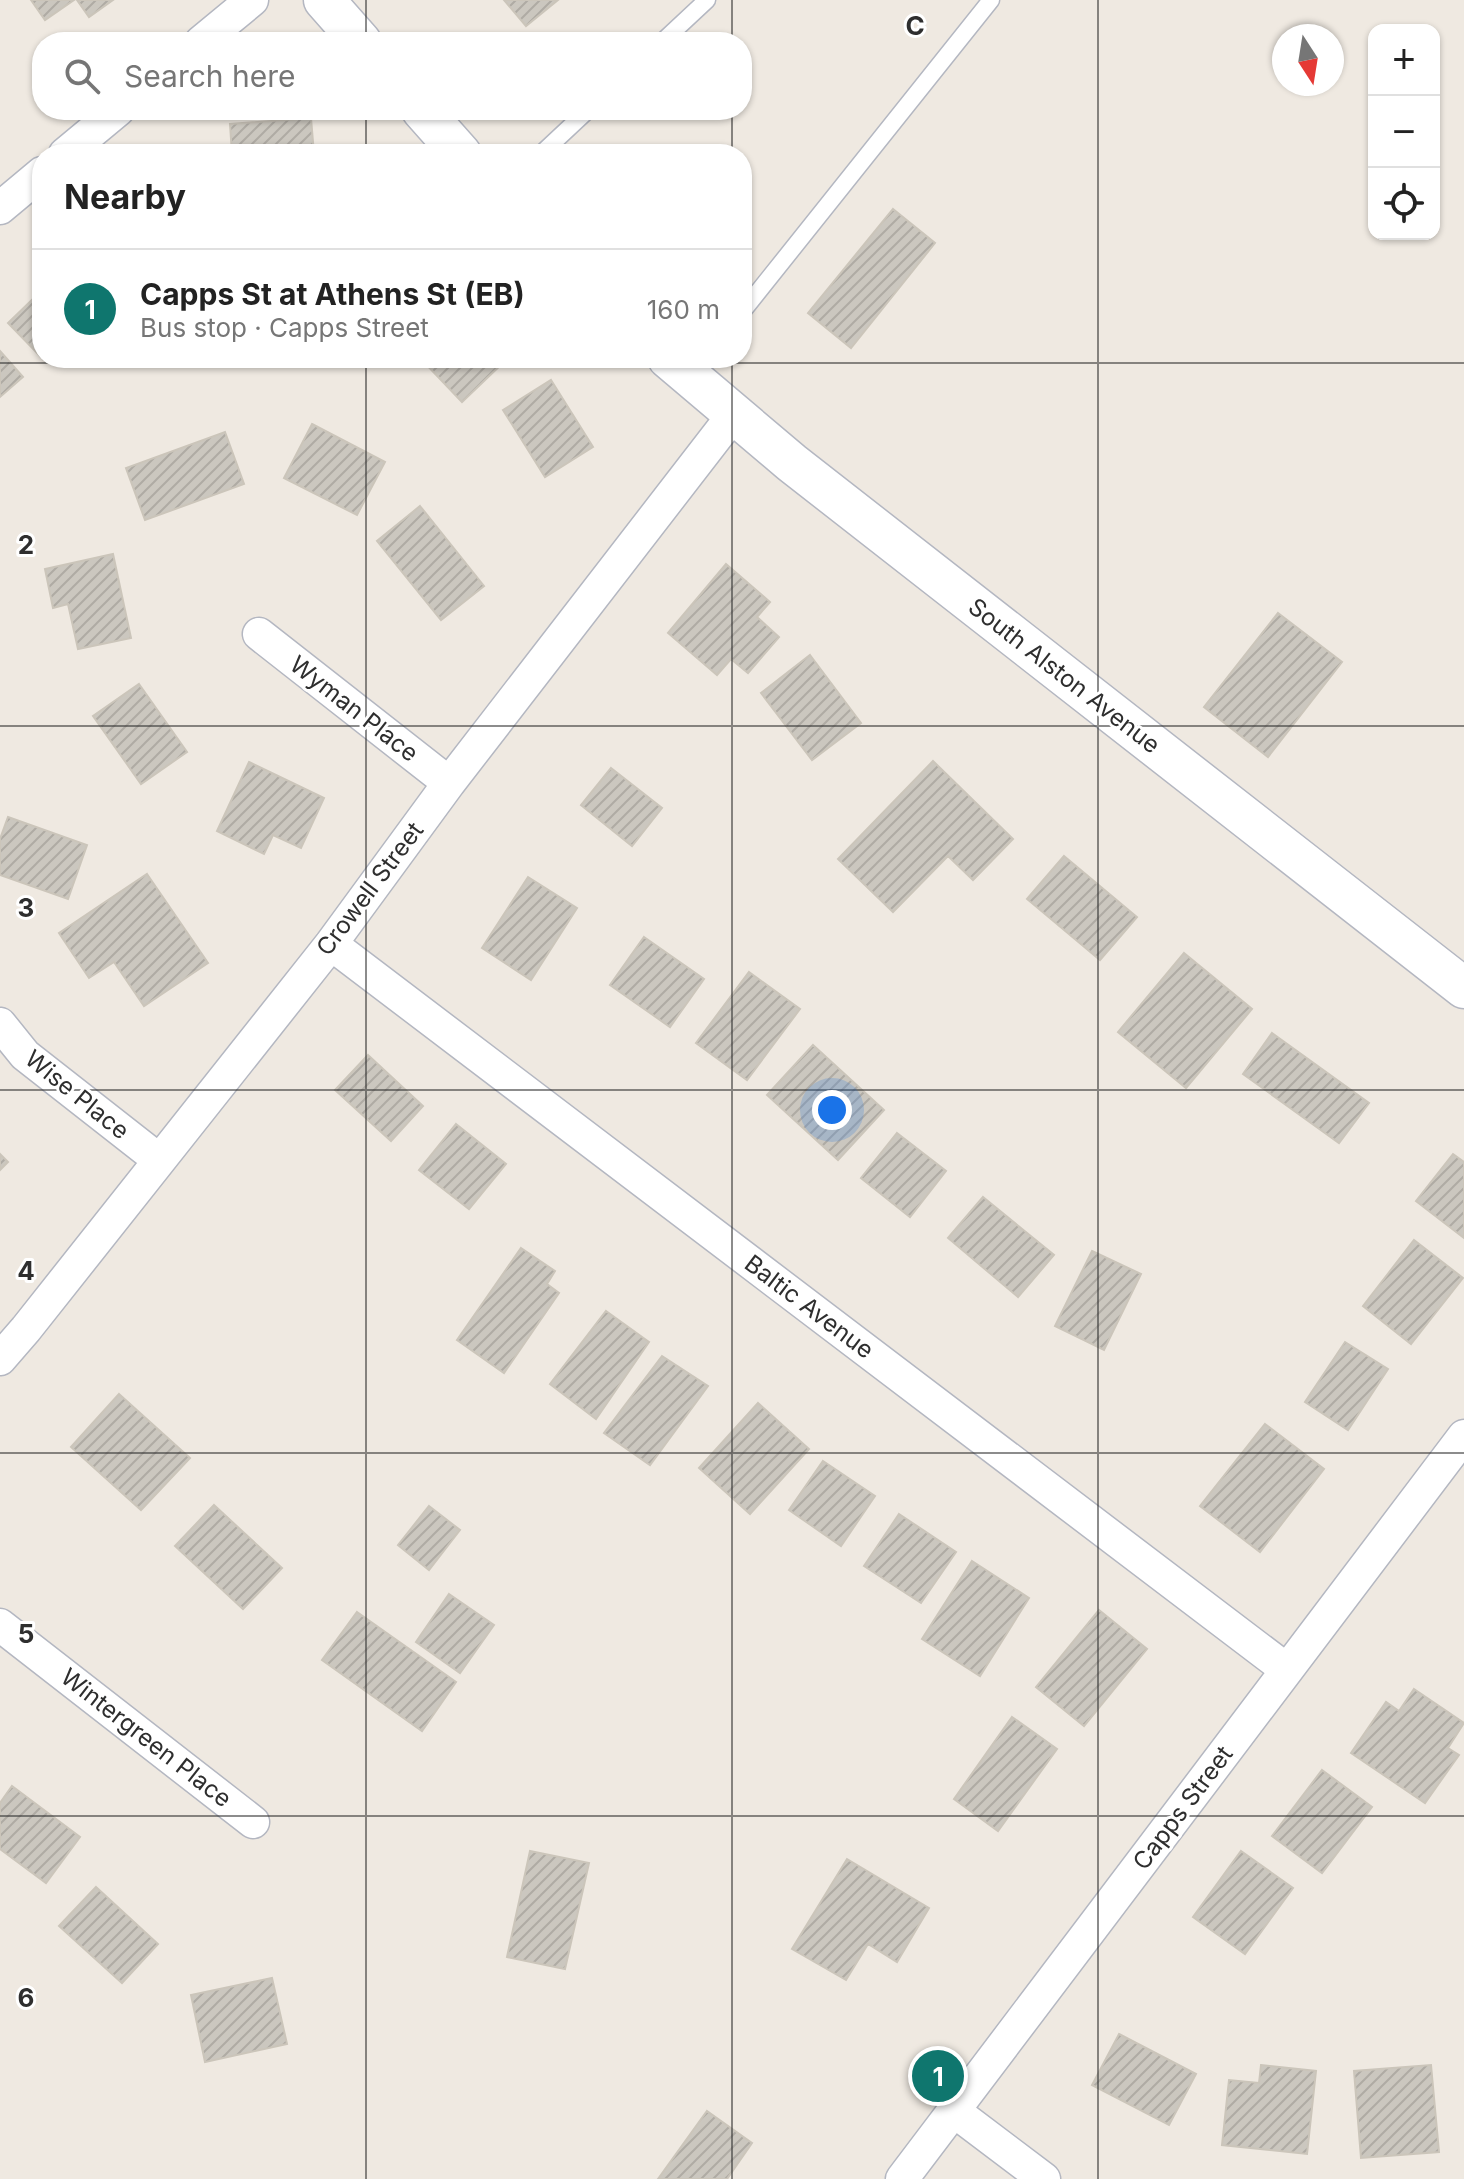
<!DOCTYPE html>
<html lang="en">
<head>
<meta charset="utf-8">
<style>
	:root { --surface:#fff; --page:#f2f2f2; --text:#222; --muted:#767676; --line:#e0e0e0; --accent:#0f766e }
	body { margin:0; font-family:Inter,sans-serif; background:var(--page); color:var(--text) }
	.controls { position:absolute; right:24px; top:24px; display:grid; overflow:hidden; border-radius:16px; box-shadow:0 2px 6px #0004 }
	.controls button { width:72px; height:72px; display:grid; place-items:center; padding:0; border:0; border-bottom:2px solid var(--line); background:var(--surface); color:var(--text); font:40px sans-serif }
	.compass { position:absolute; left:1272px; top:24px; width:72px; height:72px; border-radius:50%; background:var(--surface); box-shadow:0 2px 6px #0004; rotate:168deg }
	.you { position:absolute; left:832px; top:1110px; width:28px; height:28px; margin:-20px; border:6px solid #fff; border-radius:50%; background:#1a73e8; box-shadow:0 0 0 12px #1a73e833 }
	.badge { display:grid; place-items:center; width:52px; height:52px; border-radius:50%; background:var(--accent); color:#fff; font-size:26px; font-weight:700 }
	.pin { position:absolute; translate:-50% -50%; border:4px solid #fff; box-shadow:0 2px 8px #0006 }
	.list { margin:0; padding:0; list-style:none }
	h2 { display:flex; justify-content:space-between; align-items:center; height:104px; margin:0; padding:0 32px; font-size:34px }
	h2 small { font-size:26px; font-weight:400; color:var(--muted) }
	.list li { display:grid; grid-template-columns:52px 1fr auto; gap:24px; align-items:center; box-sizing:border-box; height:120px; padding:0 32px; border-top:2px solid var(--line) }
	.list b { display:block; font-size:30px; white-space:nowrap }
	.list p { margin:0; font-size:26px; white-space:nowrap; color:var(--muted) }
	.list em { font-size:26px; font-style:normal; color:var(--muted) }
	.icon { flex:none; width:44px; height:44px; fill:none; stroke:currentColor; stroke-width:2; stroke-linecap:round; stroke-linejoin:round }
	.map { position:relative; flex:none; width:1464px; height:2179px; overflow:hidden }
	.search { position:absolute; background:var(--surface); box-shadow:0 2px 6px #0004; left:32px; top:32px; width:720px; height:88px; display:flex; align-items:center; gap:20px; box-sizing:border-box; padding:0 28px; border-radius:32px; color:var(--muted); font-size:30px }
	.panel { position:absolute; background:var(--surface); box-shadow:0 2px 6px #0004; left:32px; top:144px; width:720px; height:224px; border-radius:32px }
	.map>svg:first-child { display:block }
	.building { fill:url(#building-hatch); stroke:#cbc5ba; stroke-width:2 }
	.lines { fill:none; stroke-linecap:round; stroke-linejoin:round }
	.service-casing { stroke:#b4b7c1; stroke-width:19 }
	.minor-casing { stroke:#b4b7c1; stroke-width:35 }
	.tertiary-casing { stroke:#b4b7c1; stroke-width:43 }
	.service { stroke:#fff; stroke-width:16 }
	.minor { stroke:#fff; stroke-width:32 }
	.tertiary { stroke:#fff; stroke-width:40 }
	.grid { fill:none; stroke:#2e2e2e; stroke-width:2; stroke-opacity:0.55 }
	.labels { text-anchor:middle; stroke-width:6; stroke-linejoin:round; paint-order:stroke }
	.street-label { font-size:24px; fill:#2e2e2e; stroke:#fff }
	.grid-label { font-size:26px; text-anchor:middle; font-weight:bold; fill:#2e2e2e; stroke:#fff; stroke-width:6; stroke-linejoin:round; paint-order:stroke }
</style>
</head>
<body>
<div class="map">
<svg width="1464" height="2179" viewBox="0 0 1464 2179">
	<defs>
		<pattern id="building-hatch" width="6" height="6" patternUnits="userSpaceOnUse" patternTransform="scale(2)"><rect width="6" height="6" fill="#cbc7bf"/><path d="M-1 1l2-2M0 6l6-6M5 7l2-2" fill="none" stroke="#afaba4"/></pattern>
	</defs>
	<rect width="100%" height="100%" fill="#efe9e1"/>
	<path class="building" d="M31,0H74L45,20Z
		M77,0H113L89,17Z
		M504,0H558L526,26Z
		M311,118L314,154H232L230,124Z
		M893,209L935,243L851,348L808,313Z
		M42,290V358L8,323Z
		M0,351L23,377L0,397Z
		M420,358H505L506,360L462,402Z
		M551,380L593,447L545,477L503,410Z
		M312,424L385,462L357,515L284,478Z
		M225,432L244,484L145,520L126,468Z
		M420,506L484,586L441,620L377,541Z
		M113,554L131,638L78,649L68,604L53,608L45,569Z
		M726,564L770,602L757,617L779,637L748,673L731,659L717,675L668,633Z
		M1278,613L1342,662L1268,757L1204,707Z
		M810,655L861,723L812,760L761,693Z
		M139,684L187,752L141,784L93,716Z
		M933,761L1013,839L973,880L948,856L893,912L838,859Z
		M249,762L324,798L301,848L273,835L264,854L217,831Z
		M611,768L662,808L632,846L581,805Z
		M8,817L87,845L68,899L0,875V839Z
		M1064,856L1137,917L1100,960L1027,899Z
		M147,874L208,963L144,1006L114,962L89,978L59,933Z
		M528,877L577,908L531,980L482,948Z
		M644,937L704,979L670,1027L610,985Z
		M1184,953L1252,1009L1186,1088L1118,1032Z
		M749,972L800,1009L747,1080L696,1043Z
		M1272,1033L1369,1103L1339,1143L1243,1074Z
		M813,1045L884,1110L838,1160L767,1095Z
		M368,1055L423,1106L391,1141L335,1090Z
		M456,1124L506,1164L469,1209L419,1170Z
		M897,1133L946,1171L910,1217L861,1178Z
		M0,1154L8,1162L0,1170Z
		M1453,1154L1464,1162V1238L1416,1201Z
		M983,1197L1054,1255L1018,1297L948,1238Z
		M1414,1240L1463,1278L1411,1344L1363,1306Z
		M521,1248L555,1271L547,1284L559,1293L504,1373L457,1340Z
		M1092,1251L1141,1274L1104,1350L1055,1326Z
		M606,1311L649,1342L596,1419L550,1384Z
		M1345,1342L1388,1369L1348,1430L1305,1402Z
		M662,1356L708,1386L650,1465L604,1433Z
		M119,1394L190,1458L141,1510L71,1447Z
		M758,1403L809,1449L750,1514L699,1468Z
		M1265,1424L1324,1469L1260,1552L1200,1506Z
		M823,1461L875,1496L841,1546L789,1510Z
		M214,1505L282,1568L243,1609L175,1546Z
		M429,1506L460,1530L429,1570L398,1545Z
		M899,1514L956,1552L921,1603L864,1566Z
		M972,1561L1029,1598L980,1676L922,1639Z
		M449,1594L494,1625L460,1673L416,1642Z
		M1099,1610L1147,1649L1084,1726L1036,1687Z
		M357,1612L456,1682L422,1731L322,1660Z
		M1414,1689L1464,1723L1448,1748L1459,1755L1425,1803L1351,1753L1386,1702L1399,1711Z
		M1012,1717L1057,1749L998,1831L954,1799Z
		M1322,1770L1372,1807L1322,1873L1272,1836Z
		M12,1786L80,1837L46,1883L0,1849V1803Z
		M530,1851L589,1863L565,1969L507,1957Z
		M1241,1851L1293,1888L1245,1954L1193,1917Z
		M847,1859L929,1908L897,1962L868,1944L846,1980L792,1949Z
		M96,1887L158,1944L122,1983L59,1926Z
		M272,1978L287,2044L205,2062L191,1995Z
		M1119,2034L1196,2074L1169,2125L1092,2085Z
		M1261,2065L1316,2071L1307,2154L1222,2145L1229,2080L1259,2083Z
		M1431,2065L1439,2152L1361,2158L1354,2071Z
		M707,2111L752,2143L727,2179H658Z"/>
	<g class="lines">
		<defs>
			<path id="service" d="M662,42L707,0
				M541,154L588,110
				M742,312L991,0"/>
			<path id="minor" d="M201,42L252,0
				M65,154L118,110
				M0,208L42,173
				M259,634L449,783
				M331,944L1287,1670
				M0,1024L25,1055L159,1160
				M0,1359L26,1329L331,944L449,783L734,414
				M0,1625L253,1822
				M954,2111L1044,2179
				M902,2179L1464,1436"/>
			<path id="tertiary" d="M324,0L361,42
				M422,110L461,154
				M668,358L792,463L1464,988"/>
		</defs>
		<use href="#service" class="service-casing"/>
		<use href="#minor" class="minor-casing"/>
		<use href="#tertiary" class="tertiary-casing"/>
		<use href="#service" class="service"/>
		<use href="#minor" class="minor"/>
		<use href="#tertiary" class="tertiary"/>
	</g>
	<path class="grid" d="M366,0V42M732,0V42M1098,0V2179M366,110V154M732,110V154M366,358V2179M732,358V2179M0,363H1464M0,726H1464M0,1090H1464M0,1453H1464M0,1816H1464"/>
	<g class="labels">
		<g class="street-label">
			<text transform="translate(1064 676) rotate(38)" y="8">South Alston Avenue</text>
			<text transform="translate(354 709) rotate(38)" y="8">Wyman Place</text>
			<text transform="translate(370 889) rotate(-53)" y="8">Crowell Street</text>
			<text transform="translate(77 1095) rotate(39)" y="8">Wise Place</text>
			<text transform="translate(809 1307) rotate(37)" y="8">Baltic Avenue</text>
			<text transform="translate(146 1738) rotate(38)" y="8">Wintergreen Place</text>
			<text transform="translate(1183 1808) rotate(-53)" y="8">Capps Street</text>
		</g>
	</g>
	<g class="grid-label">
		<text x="915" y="35">C</text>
		<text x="26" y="554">2</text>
		<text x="26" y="917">3</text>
		<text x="26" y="1280">4</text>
		<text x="26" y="1643">5</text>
		<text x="26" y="2007">6</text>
	</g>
</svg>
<div class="controls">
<button>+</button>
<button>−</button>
<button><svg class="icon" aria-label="locate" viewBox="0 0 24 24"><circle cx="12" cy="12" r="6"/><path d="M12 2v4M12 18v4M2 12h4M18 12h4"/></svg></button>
</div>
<svg class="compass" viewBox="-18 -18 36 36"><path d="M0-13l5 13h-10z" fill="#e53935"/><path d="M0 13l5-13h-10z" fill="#767676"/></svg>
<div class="you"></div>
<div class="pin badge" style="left:938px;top:2076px">1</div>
<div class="search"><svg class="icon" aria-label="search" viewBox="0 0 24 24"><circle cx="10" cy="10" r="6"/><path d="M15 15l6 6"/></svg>Search here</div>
<section class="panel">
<h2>Nearby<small></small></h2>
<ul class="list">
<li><span class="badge">1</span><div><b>Capps St at Athens St (EB)</b><p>Bus stop · Capps Street</p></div><em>160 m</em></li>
</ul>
</section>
</div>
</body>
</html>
